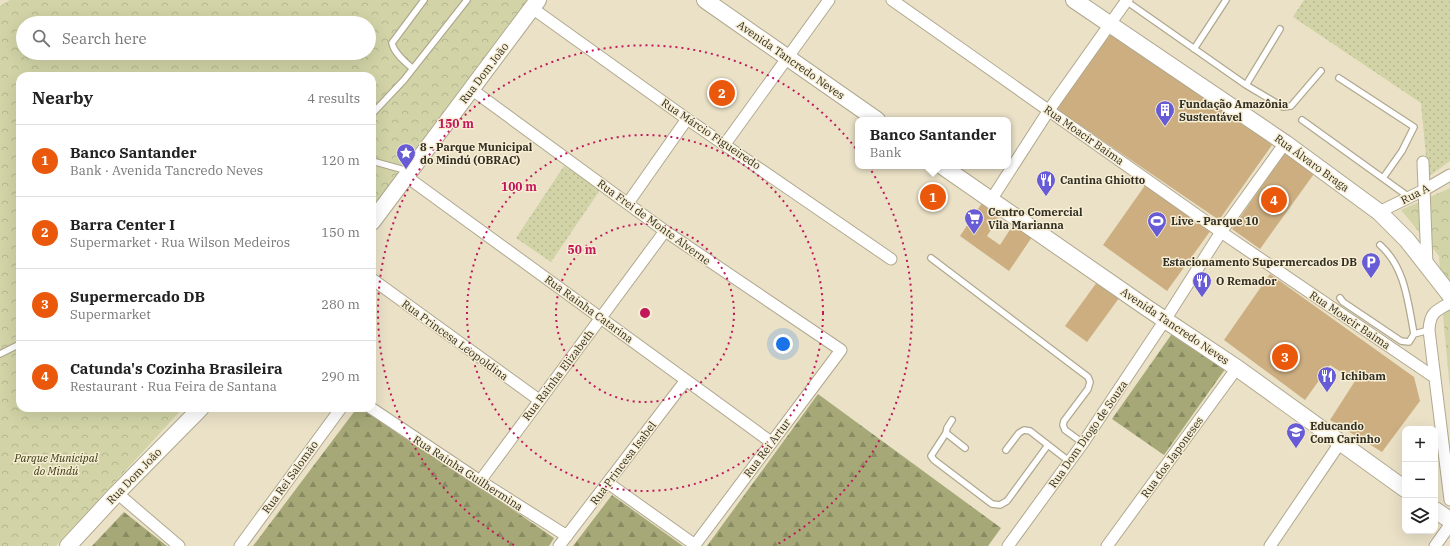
<!DOCTYPE html>
<html lang="en">
<head>
<meta charset="utf-8">
<style>
	:root { --surface:#fff; --page:#f2f2f2; --text:#222; --muted:#767676; --line:#e0e0e0; --accent:#ea580c }
	body { margin:0; font-family:"IBM Plex Serif",serif; background:var(--page); color:var(--text) }
	.controls { position:absolute; right:12px; bottom:12px; display:grid; overflow:hidden; border-radius:8px; box-shadow:0 4px 16px #0002 }
	.controls button { width:36px; height:36px; display:grid; place-items:center; padding:0; border:0; border-bottom:1px solid var(--line); background:var(--surface); color:var(--text); font:20px sans-serif }
	.you { position:absolute; left:783px; top:344px; width:14px; height:14px; margin:-10px; border:3px solid #fff; border-radius:50%; background:#1a73e8; box-shadow:0 0 0 6px #1a73e833 }
	.badge { display:grid; place-items:center; width:26px; height:26px; border-radius:50%; background:var(--accent); color:#fff; font-size:13px; font-weight:700 }
	.pin { position:absolute; translate:-50% -50%; border:2px solid #fff; box-shadow:0 1px 4px #0006 }
	.popup { position:absolute; left:855px; top:117px; width:156px; height:52px; box-sizing:border-box; display:grid; place-content:center; border-radius:8px; background:var(--surface); filter:drop-shadow(0 1px 3px #0005); font-size:13px; white-space:nowrap; color:var(--muted) }
	.popup b { font-size:15px; color:var(--text) }
	.popup::after { content:''; position:absolute; left:50%; top:100%; margin-left:-8px; border:8px solid transparent; border-top-color:var(--surface) }
	.list { margin:0; padding:0; list-style:none }
	h2 { display:flex; justify-content:space-between; align-items:center; height:52px; margin:0; padding:0 16px; font-size:17px }
	h2 small { font-size:13px; font-weight:400; color:var(--muted) }
	.list li { display:grid; grid-template-columns:26px 1fr auto; gap:12px; align-items:center; box-sizing:border-box; height:72px; padding:0 16px; border-top:1px solid var(--line) }
	.list b { display:block; font-size:15px; white-space:nowrap }
	.list p { margin:0; font-size:13px; white-space:nowrap; color:var(--muted) }
	.list em { font-size:13px; font-style:normal; color:var(--muted) }
	.icon { flex:none; width:22px; height:22px; fill:none; stroke:currentColor; stroke-width:2; stroke-linecap:round; stroke-linejoin:round }
	.map { position:relative; flex:none; width:1450px; height:546px; overflow:hidden }
	.search { position:absolute; background:var(--surface); box-shadow:0 4px 16px #0002; left:16px; top:16px; width:360px; height:44px; display:flex; align-items:center; gap:10px; box-sizing:border-box; padding:0 14px; border-radius:22px; color:var(--muted); font-size:15px }
	.panel { position:absolute; background:var(--surface); box-shadow:0 4px 16px #0002; left:16px; top:72px; width:360px; height:340px; border-radius:12px }
	.map>svg:first-child { display:block }
	.grass { fill:url(#grass-dots) }
	.forest { fill:url(#forest-firs) }
	.park { fill:url(#park-crowns); fill-rule:evenodd }
	.building { fill:#ccae81 }
	.lines { fill:none; stroke-linecap:round; stroke-linejoin:round }
	.lane-casing { stroke:#b0a88f; stroke-width:8 }
	.street-casing { stroke:#b0a88f; stroke-width:13 }
	.secondary-casing { stroke:#b0a88f; stroke-width:18 }
	.lane { stroke:#fff; stroke-width:5.5 }
	.street { stroke:#fff; stroke-width:11 }
	.secondary { stroke:#fff; stroke-width:16 }
	.ring { fill:none; stroke:#c2185b; stroke-width:2; stroke-dasharray:2 4 }
	.labels { text-anchor:middle; stroke-width:3; stroke-linejoin:round; paint-order:stroke }
	.street-label { font-size:11px; fill:#312e24; stroke:#f7eed4 }
	.poi-label { font-size:11px; font-weight:bold; fill:#312e24; stroke:#f7eed4; text-anchor:start }
	.park-label { font-size:11px; font-style:italic; fill:#373810; stroke:#f7eed4 }
	.centre { fill:#c2185b; stroke:#f7eed4; stroke-width:2 }
	.ring-label { font-size:12px; text-anchor:middle; font-weight:bold; fill:#c2185b; stroke:#f7eed4; stroke-width:3; stroke-linejoin:round; paint-order:stroke }
</style>
</head>
<body>
<div class="map">
<svg width="1450" height="546" viewBox="0 0 1450 546">
	<defs>
		<pattern id="grass-dots" width="8" height="8" patternUnits="userSpaceOnUse"><rect width="8" height="8" fill="#d2d4a7"/><path d="M2 2h.1M6 6h.1" fill="none" stroke="#b5b690" stroke-width="1.8" stroke-linecap="round"/></pattern>
		<pattern id="forest-firs" width="22" height="20" patternUnits="userSpaceOnUse"><rect width="22" height="20" fill="#a6a977"/><path d="M5 1l3.5 6h-7zM16 11l3.5 6h-7z" fill="#888a61"/></pattern>
		<pattern id="park-crowns" width="20" height="18" patternUnits="userSpaceOnUse"><rect width="20" height="18" fill="#d2d4a7"/><path d="M2 6a3 3 0 1 1 6 0M12 15a3 3 0 1 1 6 0" fill="none" stroke="#b5b690"/></pattern>
	</defs>
	<rect width="100%" height="100%" fill="#eae1c7"/>
	<path class="grass" d="M1304,0H1450V161L1428,177L1421,103L1293,17Z
		M564,166L600,190L551,262L516,238Z"/>
	<path class="forest" d="M1176,328L1228,365L1164,455L1112,419Z
		M818,394L1001,528L988,546H707Z
		M357,408H365L554,538L549,546H253Z
		M612,495L683,546H573Z
		M124,512L167,546H92Z"/>
	<path class="park" d="M10,0H528L372,214V76H20V408H183L56,546H0V6ZM23,23H369V53H23Z
		M1450,188V390L1442,305L1439,256L1401,210Z"/>
	<path class="building" d="M1114,26L1190,82L1272,145L1219,220L1055,108Z
		M1287,150L1316,171L1260,249L1232,229Z
		M1146,184L1211,230L1167,291L1103,245Z
		M984,200L1002,213L987,236L1000,245L1015,222L1034,234L1009,271L960,236Z
		M1270,274L1414,377L1420,401L1382,452L1330,420L1355,381L1330,365L1305,400L1224,340Z
		M1100,278L1122,294L1087,342L1065,326Z"/>
	<g class="lines">
		<defs>
			<path id="lane" d="M1126,1L1246,85L1283,107L1291,106L1321,71
				M1194,49L1226,0
				M412,68C405,62 394,53 392,43L424,0
				M1339,78L1414,127L1402,151L1383,178
				M1246,85L1280,29
				M372,114L404,80L467,0
				M1302,120L1409,197
				M372,161L408,171
				M931,258L1088,377L1090,382L1088,389L1064,421L1063,425L1065,430L1083,443
				M1340,298L1343,302L1401,341L1409,342L1414,334C1408,302 1405,267 1380,245
				M1414,334L1429,330
				M0,354L20,344
				M952,420L947,428L946,433L931,456L934,460L992,504L1000,505L1007,501L1048,445
				M946,433L965,448
				M1006,450L1019,433L1024,430L1030,431L1070,462"/>
			<path id="street" d="M892,0L1221,232L1434,377
				M532,8L687,119L891,259
				M471,89L665,231L841,350L694,546
				M725,144L829,0
				M1423,162L1427,265
				M407,177L771,442
				M991,200L1049,110L1127,0
				M628,203L687,119
				M1379,212L1424,190L1450,175
				M372,279L539,400
				M1450,303C1435,311 1430,313 1429,330L1450,500
				M371,408L480,481L567,536
				M480,481L665,231
				M608,483L695,545
				M117,493L179,546
				M240,546L341,408
				M559,546L686,380
				M1008,546L1083,443L1165,320L1221,232L1285,143
				M1107,546L1237,368
				M1270,546L1340,443
				M1435,546L1450,525"/>
			<path id="secondary" d="M705,0L877,120
				M1074,0L1285,143L1379,212L1407,240L1450,295
				M942,166L1147,308L1237,368L1405,489
				M372,222L538,0
				M1435,510L1450,520
				M68,546L117,493L201,408"/>
		</defs>
		<use href="#lane" class="lane-casing"/>
		<use href="#street" class="street-casing"/>
		<use href="#secondary" class="secondary-casing"/>
		<use href="#lane" class="lane"/>
		<use href="#street" class="street"/>
		<use href="#secondary" class="secondary"/>
	</g>
	<g class="ring">
		<circle cx="645" cy="313" r="89"/>
		<circle cx="645" cy="313" r="178"/>
		<path d="M514 545A267 267 0 1 1 776 545"/>
	</g>
	<defs>
		<symbol id="building-pin" viewBox="-11 -11 22 30"><path d="M0 17L-7.5 6A9.5 9.5 0 1 1 7.5 6Z" fill="#685cd6" stroke="#f7eed4"/><path d="M-4-6H4V6H1V3H-1V6H-4ZM-2.5-4.3h1.7v1.8h-1.7ZM.8-4.3h1.7v1.8H.8ZM-2.5-1h1.7V.8h-1.7ZM.8-1h1.7V.8H.8Z" fill="#fff"/></symbol>
		<symbol id="sight-pin" viewBox="-11 -11 22 30"><path d="M0 17L-7.5 6A9.5 9.5 0 1 1 7.5 6Z" fill="#685cd6" stroke="#f7eed4"/><path d="M0-6L1.8-2.2L6-1.7L2.9 1.2L3.7 5.4L0 3.3L-3.7 5.4L-2.9 1.2L-6-1.7L-1.8-2.2Z" fill="#fff"/></symbol>
		<symbol id="restaurant-pin" viewBox="-11 -11 22 30"><path d="M0 17L-7.5 6A9.5 9.5 0 1 1 7.5 6Z" fill="#685cd6" stroke="#f7eed4"/><path d="M-5-6h1v4h1v-4h1v4h1v-4h1v5L-1.5 .5V6h-2V.5L-5-1ZM5-6V6H3V1.5H1.5Q1.5-4 5-6Z" fill="#fff"/></symbol>
		<symbol id="supermarket-pin" viewBox="-11 -11 22 30"><path d="M0 17L-7.5 6A9.5 9.5 0 1 1 7.5 6Z" fill="#685cd6" stroke="#f7eed4"/><path d="M-6-5.5h2.5l.6 2H6L4.5 2H-2.5L-4.4-4H-6ZM-1.5 3.2a1.3 1.3 0 1 0 .1 0ZM3 3.2a1.3 1.3 0 1 0 .1 0Z" fill="#fff"/></symbol>
		<symbol id="stadium-pin" viewBox="-11 -11 22 30"><path d="M0 17L-7.5 6A9.5 9.5 0 1 1 7.5 6Z" fill="#685cd6" stroke="#f7eed4"/><path d="M0-5a6.5 5 0 1 0 0 10a6.5 5 0 1 0 0-10ZM-3.5-1.8h7v3.6h-7Z" fill="#fff"/></symbol>
		<symbol id="parking-pin" viewBox="-11 -11 22 30"><path d="M0 17L-7.5 6A9.5 9.5 0 1 1 7.5 6Z" fill="#685cd6" stroke="#f7eed4"/><path d="M-3.5-5.5H1a3.5 3.5 0 0 1 0 7H-1V5.5H-3.5ZM-1-3.4V-.6H.8a1.4 1.4 0 0 0 0-2.8Z" fill="#fff"/></symbol>
		<symbol id="school-pin" viewBox="-11 -11 22 30"><path d="M0 17L-7.5 6A9.5 9.5 0 1 1 7.5 6Z" fill="#685cd6" stroke="#f7eed4"/><path d="M0-5L7-2L0 1L-7-2ZM-4 1L0 2.5L4 1V4Q0 6-4 4Z" fill="#fff"/></symbol>
	</defs>
	<g fill-rule="evenodd">
		<use href="#building-pin" x="1154" y="99" width="22" height="30"/>
		<use href="#sight-pin" x="395" y="142" width="22" height="30"/>
		<use href="#restaurant-pin" x="1035" y="169" width="22" height="30"/>
		<use href="#supermarket-pin" x="963" y="207" width="22" height="30"/>
		<use href="#stadium-pin" x="1146" y="210" width="22" height="30"/>
		<use href="#parking-pin" x="1360" y="251" width="22" height="30"/>
		<use href="#restaurant-pin" x="1191" y="270" width="22" height="30"/>
		<use href="#restaurant-pin" x="1316" y="365" width="22" height="30"/>
		<use href="#school-pin" x="1285" y="421" width="22" height="30"/>
	</g>
	<g class="labels">
		<g class="street-label">
			<text transform="translate(791 60) rotate(35)" y="4">Avenida Tancredo Neves</text>
			<text transform="translate(484 73) rotate(-53)" y="4">Rua Dom João</text>
			<text transform="translate(711 134) rotate(34)" y="4">Rua Márcio Figueiredo</text>
			<text transform="translate(1084 135) rotate(35)" y="4">Rua Moacir Baima</text>
			<text transform="translate(1312 163) rotate(36)" y="4">Rua Álvaro Braga</text>
			<text transform="translate(1415 194) rotate(-27)" y="4">Rua A</text>
			<text transform="translate(654 222) rotate(36)" y="4">Rua Frei de Monte Alverne</text>
			<text transform="translate(589 309) rotate(36)" y="4">Rua Rainha Catarina</text>
			<text transform="translate(1350 320) rotate(34)" y="4">Rua Moacir Baima</text>
			<text transform="translate(1175 326) rotate(34)" y="4">Avenida Tancredo Neves</text>
			<text transform="translate(455 340) rotate(36)" y="4">Rua Princesa Leopoldina</text>
			<text transform="translate(558 375) rotate(-53)" y="4">Rua Rainha Elizabeth</text>
			<text transform="translate(1088 434) rotate(-55)" y="4">Rua Dom Diogo de Souza</text>
			<text transform="translate(767 448) rotate(-53)" y="4">Rua Rei Artur</text>
			<text transform="translate(1172 457) rotate(-54)" y="4">Rua dos Japoneses</text>
			<text transform="translate(623 463) rotate(-53)" y="4">Rua Princesa Isabel</text>
			<text transform="translate(468 473) rotate(33)" y="4">Rua Rainha Guilhermina</text>
			<text transform="translate(134 476) rotate(-46)" y="4">Rua Dom João</text>
			<text transform="translate(290 477) rotate(-54)" y="4">Rua Rei Salomão</text>
		</g>
		<g class="poi-label">
			<text x="1179" y="108">Fundação Amazônia<tspan x="1179" dy="13">Sustentável</tspan></text>
			<text x="420" y="151">8 - Parque Municipal<tspan x="420" dy="13">do Mindú (OBRAC)</tspan></text>
			<text x="1060" y="184">Cantina Ghiotto</text>
			<text x="988" y="216">Centro Comercial<tspan x="988" dy="13">Vila Marianna</tspan></text>
			<text x="1171" y="225">Live - Parque 10</text>
			<text x="1357" y="266" text-anchor="end">Estacionamento Supermercados DB</text>
			<text x="1216" y="285">O Remador</text>
			<text x="1341" y="380">Ichibam</text>
			<text x="1310" y="430">Educando<tspan x="1310" dy="13">Com Carinho</tspan></text>
		</g>
		<g class="park-label">
			<text x="56" y="462">Parque Municipal<tspan x="56" dy="13">do Mindú</tspan></text>
		</g>
	</g>
	<circle cx="645" cy="313" r="6" class="centre"/>
	<g class="ring-label">
		<text x="456" y="128">150 m</text>
		<text x="519" y="191">100 m</text>
		<text x="582" y="254">50 m</text>
	</g>
</svg>
<div class="controls">
<button>+</button>
<button>−</button>
<button><svg class="icon" aria-label="layers" viewBox="0 0 24 24"><path d="M12 4l9 5-9 5-9-5zM3 14l9 5 9-5"/></svg></button>
</div>
<div class="you"></div>
<div class="pin badge" style="left:933px;top:197px">1</div>
<div class="popup"><b>Banco Santander</b>Bank</div>
<div class="pin badge" style="left:722px;top:93px">2</div>
<div class="pin badge" style="left:1285px;top:357px">3</div>
<div class="pin badge" style="left:1274px;top:200px">4</div>
<div class="search"><svg class="icon" aria-label="search" viewBox="0 0 24 24"><circle cx="10" cy="10" r="6"/><path d="M15 15l6 6"/></svg>Search here</div>
<section class="panel">
<h2>Nearby<small>4 results</small></h2>
<ul class="list">
<li><span class="badge">1</span><div><b>Banco Santander</b><p>Bank · Avenida Tancredo Neves</p></div><em>120 m</em></li>
<li><span class="badge">2</span><div><b>Barra Center I</b><p>Supermarket · Rua Wilson Medeiros</p></div><em>150 m</em></li>
<li><span class="badge">3</span><div><b>Supermercado DB</b><p>Supermarket</p></div><em>280 m</em></li>
<li><span class="badge">4</span><div><b>Catunda's Cozinha Brasileira</b><p>Restaurant · Rua Feira de Santana</p></div><em>290 m</em></li>
</ul>
</section>
</div>
</body>
</html>
